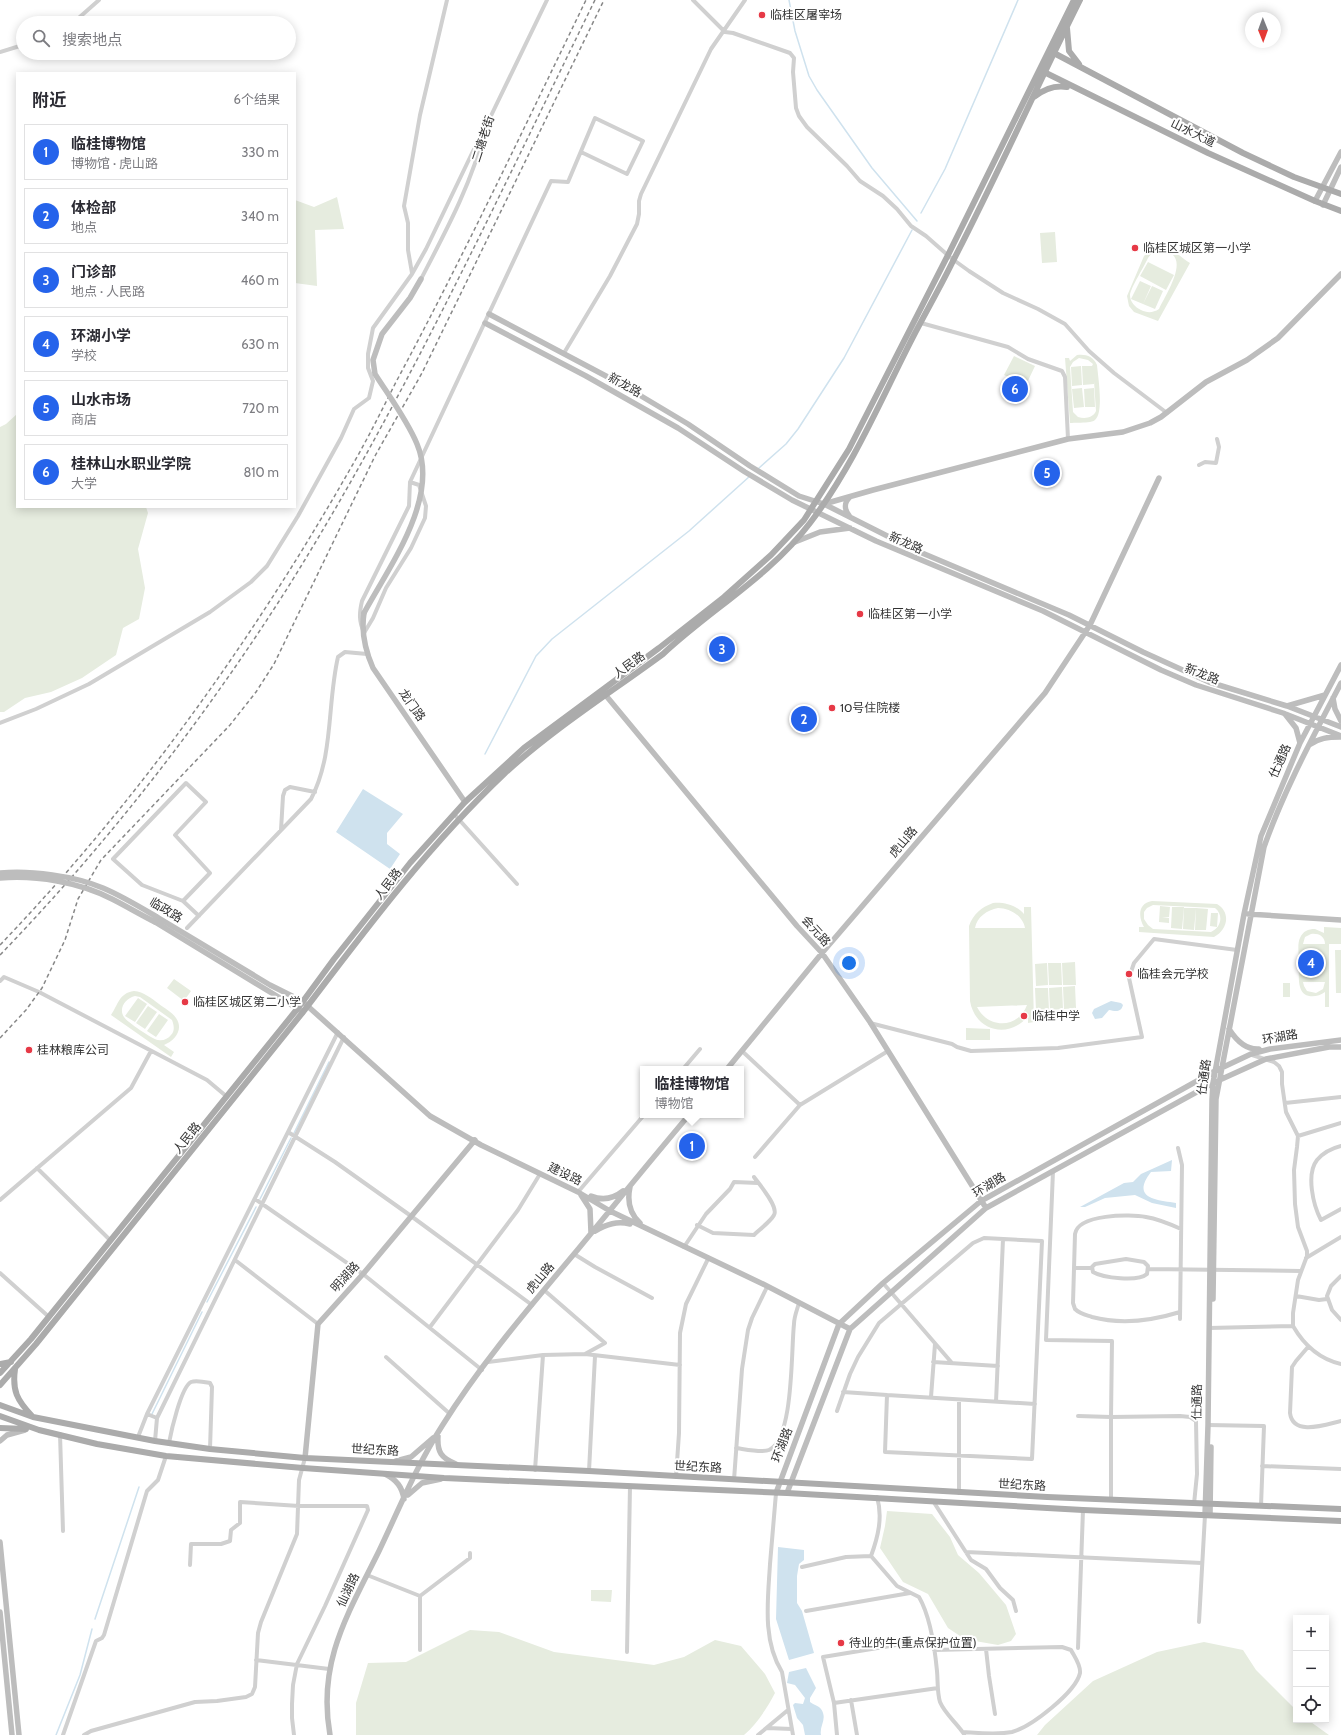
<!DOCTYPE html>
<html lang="zh">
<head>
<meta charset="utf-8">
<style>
	:root { --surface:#fff; --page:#f2f2f3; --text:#2b2b33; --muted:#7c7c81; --line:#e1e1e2; --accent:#2563eb }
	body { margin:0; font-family:Cabin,"Noto Sans SC",sans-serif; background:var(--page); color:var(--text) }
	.controls { position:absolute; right:12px; bottom:12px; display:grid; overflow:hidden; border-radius:0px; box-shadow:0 2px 10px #0003 }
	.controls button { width:36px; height:36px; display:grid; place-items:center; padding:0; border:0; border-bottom:1px solid var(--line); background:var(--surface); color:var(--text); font:20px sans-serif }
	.compass { position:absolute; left:1245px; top:12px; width:36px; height:36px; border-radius:50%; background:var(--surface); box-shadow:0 2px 10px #0003; rotate:179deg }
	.you { position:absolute; left:849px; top:963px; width:14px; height:14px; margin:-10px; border:3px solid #fff; border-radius:50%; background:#1a73e8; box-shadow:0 0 0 6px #1a73e833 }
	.badge { display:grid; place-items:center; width:26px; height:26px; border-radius:50%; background:var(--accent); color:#fff; font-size:13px; font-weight:700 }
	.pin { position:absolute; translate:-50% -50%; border:2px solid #fff; box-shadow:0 1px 4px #0006 }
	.popup { position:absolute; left:640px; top:1066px; width:104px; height:52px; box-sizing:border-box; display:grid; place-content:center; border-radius:0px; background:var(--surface); filter:drop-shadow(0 1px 3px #0005); font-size:13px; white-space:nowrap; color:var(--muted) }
	.popup b { font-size:15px; color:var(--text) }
	.popup::after { content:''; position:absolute; left:50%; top:100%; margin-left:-8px; border:8px solid transparent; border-top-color:var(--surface) }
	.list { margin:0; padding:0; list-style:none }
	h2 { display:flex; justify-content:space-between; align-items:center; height:52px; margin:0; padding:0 16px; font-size:17px }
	h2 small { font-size:13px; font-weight:400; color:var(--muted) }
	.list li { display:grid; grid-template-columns:26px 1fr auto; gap:12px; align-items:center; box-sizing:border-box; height:56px; margin:0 8px 8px; padding:0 8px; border:1px solid var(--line); border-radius:0px }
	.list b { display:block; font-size:15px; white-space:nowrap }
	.list p { margin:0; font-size:13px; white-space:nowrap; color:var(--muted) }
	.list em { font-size:13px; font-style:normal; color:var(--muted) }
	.icon { flex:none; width:22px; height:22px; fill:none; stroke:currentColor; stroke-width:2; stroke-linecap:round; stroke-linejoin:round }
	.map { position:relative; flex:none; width:1341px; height:1735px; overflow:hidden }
	.search { position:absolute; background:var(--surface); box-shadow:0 2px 10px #0003; left:16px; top:16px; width:280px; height:44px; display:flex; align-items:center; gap:10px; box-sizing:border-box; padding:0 14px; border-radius:22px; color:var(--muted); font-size:15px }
	.panel { position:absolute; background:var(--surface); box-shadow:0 2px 10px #0003; left:16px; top:72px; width:280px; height:436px; border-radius:0px }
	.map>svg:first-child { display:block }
	.green { fill:#e6ecdf; fill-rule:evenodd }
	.water { fill:#cfe2ee }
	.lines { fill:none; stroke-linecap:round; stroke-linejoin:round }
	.stream { stroke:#cfe2ee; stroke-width:1.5 }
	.street { stroke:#d0d0d0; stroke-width:4 }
	.secondary { stroke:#bdbdbd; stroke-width:5.5 }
	.primary { stroke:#ababab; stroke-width:6 }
	.rail { stroke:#888; stroke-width:1.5; stroke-dasharray:4 3; stroke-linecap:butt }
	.secondary-bridge { stroke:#bdbdbd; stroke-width:5.5 }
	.poi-dot { fill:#e63946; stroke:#fff; stroke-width:1.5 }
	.labels { text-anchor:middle; stroke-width:4; stroke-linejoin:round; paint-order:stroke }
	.poi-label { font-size:12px; fill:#333; stroke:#fff; text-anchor:start }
	.street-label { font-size:12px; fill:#333; stroke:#fff }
</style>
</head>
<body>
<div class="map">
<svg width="1341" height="1735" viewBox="0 0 1341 1735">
	<rect width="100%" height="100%" fill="#fff"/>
	<path class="green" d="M337,197L344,229L315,230L317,286L295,283V200L314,207Z
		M1055,232L1057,262L1042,263L1040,233Z
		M1160,247C1172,247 1180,257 1190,263L1158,321L1134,312L1129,306L1127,296L1144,256L1151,250ZM1159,251C1195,251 1166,294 1159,309C1153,313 1147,313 1141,310C1135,307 1130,302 1130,295C1131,287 1144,267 1148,258L1152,253Z
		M1148,262L1174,275L1166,290L1140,276Z
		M1140,281L1151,286L1143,304L1131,299Z
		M1152,286L1163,291L1155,309L1143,304Z
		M1077,355C1086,354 1093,356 1097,365C1098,376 1104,413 1095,420C1090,424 1077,422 1070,423L1065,358H1069L1070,361ZM1079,358L1088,360L1093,364L1092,366H1082L1083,385L1094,384V381L1096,411C1093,418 1085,419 1078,417L1073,412L1070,367L1073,362Z
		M1014,356L1035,366L1026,385L1004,375Z
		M1081,366L1082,385L1072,386L1071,367Z
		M1082,388L1084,407L1074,408L1072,389Z
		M1094,388L1095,407H1085L1084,389Z
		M17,414V507H146L148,513L138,549L145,588L139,619L123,628L116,655L82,678L51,692L25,698L4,712H0V427L6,424Z
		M1152,901L1217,904C1231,912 1228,930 1214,937L1139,932V927H1144C1138,917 1138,903 1152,901ZM1153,905L1215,908C1224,915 1221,928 1211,932L1153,929L1148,925L1144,919V912L1147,908Z
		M993,903C1004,902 1016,905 1024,914V907H1031L1034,1022L1028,1023V1016C1009,1040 975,1031 970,1001L969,926C973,914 982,907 993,903ZM998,908C1010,908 1023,916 1025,928H975C977,917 987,910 998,908ZM1027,1005C1018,1029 988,1029 977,1007Z
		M1160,906L1170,907L1169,917H1162L1169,918V923L1159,922Z
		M1172,907H1184L1182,929L1171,928Z
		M1184,908H1196L1194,930L1183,929Z
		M1196,908L1208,909L1206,930H1195Z
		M1211,913H1218L1217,927L1210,926Z
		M1324,927L1341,928V944H1329V1007H1325V992C1317,998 1303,999 1300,987C1298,980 1299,970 1299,962C1299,955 1297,944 1300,938C1303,931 1308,929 1315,929L1324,933ZM1311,934C1318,933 1325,936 1325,944H1303L1305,937ZM1325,982L1323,989L1316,993L1307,991L1304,986L1303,982Z
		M1335,950H1341V993H1336Z
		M1075,962L1076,985H1063L1062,963Z
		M1047,963L1048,985L1036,986L1035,964Z
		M1048,963H1061L1062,985H1049Z
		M174,979L191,991L184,1001L167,988Z
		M1283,983H1290V997H1283Z
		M1075,986L1076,1008L1064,1009L1063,987Z
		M1062,987L1063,1009L1050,1010L1049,988Z
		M1035,988H1048L1049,1010L1036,1011Z
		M134,991C144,992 151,998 159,1004C164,1008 172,1012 176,1018C184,1029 175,1041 164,1045L174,1052L171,1057L111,1015C118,1005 119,993 134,991ZM135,996L140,997L172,1020C174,1025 175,1031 171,1035C168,1039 163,1041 158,1040C152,1039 127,1022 124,1017C118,1008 126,998 135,996Z
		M138,998L147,1004L135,1022L125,1016Z
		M148,1006L157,1012L145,1029L136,1023Z
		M159,1014L168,1020L156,1037L147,1031Z
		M966,1028L990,1029V1040H966Z
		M887,1511L932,1514L950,1537L958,1555L979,1573L1006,1605L1016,1634L1011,1641L998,1645L975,1641L960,1636L948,1628L928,1594L903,1582L880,1548L885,1526Z
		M591,1590H612L611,1602L591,1601Z
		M470,1630L499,1632L554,1652L654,1665L684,1657L715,1640L741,1646L765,1674L775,1693C767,1708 757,1724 744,1735H356V1703L368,1663L406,1662Z
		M1204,1642L1243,1650L1256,1670L1296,1710V1720H1308L1329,1735H1037L1045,1725L1093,1681L1157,1652Z"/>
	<path class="water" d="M363,789L403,814L387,833V844L400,854L390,869L336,832Z
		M1111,1001L1121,1003L1123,1005C1121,1013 1115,1011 1109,1010L1102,1018L1095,1019L1092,1013L1094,1009Z
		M1172,1160L1171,1171L1151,1172C1131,1198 1155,1200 1176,1203V1208L1152,1203L1135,1195L1105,1198L1085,1207H1080L1124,1183L1133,1182L1141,1174Z
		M778,1547L804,1550V1560L799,1564L797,1576V1603L802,1611L814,1653L789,1660L776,1619Z
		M806,1668L816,1688L810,1698V1702C814,1705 819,1706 821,1709C828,1719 819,1726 821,1735H805L803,1725L797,1718L793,1705L795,1703L803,1704L805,1698L795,1685L787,1683L789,1672Z"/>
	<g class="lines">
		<path class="stream" d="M789,0L795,31L809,76L817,90L872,168L917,221
			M921,213L945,169L1018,0
			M759,468L786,444L798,429L844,358L912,230
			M485,754L536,656L552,639L689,531L750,476
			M294,1133L329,1062
			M260,1199L291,1138
			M207,1302L256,1207
			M152,1414L202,1312
			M95,1619L139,1487
			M56,1735L80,1675L92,1629"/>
		<path class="street" d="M693,0L725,32L733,33L790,53L794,58L793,72L796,108L799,116L807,127L847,166L860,181L883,196L897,209L911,226L926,236L951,258L969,271L1003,293L1038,309L1065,324L1089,351L1114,373L1167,413
			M73,23L99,0
			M0,52L23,45
			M487,124L547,0
			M412,273L408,250V223L404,206L420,115L447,0
			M421,279C446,231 472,183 485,130
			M921,323L1008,347L1028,359L1062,371L1065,377L1068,439
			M564,353L610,276L637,224L639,214V201L641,194L711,49L745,0
			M1199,465L1205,462L1216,463L1219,447L1217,439
			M410,482L551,181L568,182L595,118L643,141L627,174L581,152
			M410,482L419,485L426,506L425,518L411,548L386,588L373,618L364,633C359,621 359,614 362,601L409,506Z
			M0,723L36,709L89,684L210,612L251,582L267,566L298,516L341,438L354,409L369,398L373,381L368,368V354L373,328L412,274L426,249L487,122
			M454,814L517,884
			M281,830L283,796L285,790L290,787L315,792
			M183,901L210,873L175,835L206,802L186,783L113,859L142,885L183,901L199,916
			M187,928L311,799C334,755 327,704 338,657L345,652L367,654
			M0,981L4,977L39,992L207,1080L226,1096
			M870,1023L952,1044L957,1047L971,1051L1058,1048L1142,1037L1129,978L1134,963L1154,939L1237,950
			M742,1051L800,1105
			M1252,1055L1274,1062L1279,1066L1282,1072V1084L1286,1112L1298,1136L1297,1147L1294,1170L1295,1204L1298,1227L1307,1251V1256L1298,1280L1293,1313V1326
			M683,1069L700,1049
			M1285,1103L1341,1097
			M288,1132L335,1162L411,1216L532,1305
			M1298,1136L1341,1123
			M1341,1146C1333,1148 1323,1153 1317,1160C1306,1174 1313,1205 1321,1220L1341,1209
			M1178,1148L1182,1165L1180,1319
			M755,1157L800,1105L888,1051
			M37,1168L110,1240
			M1053,1171L1046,1340L1112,1341L1111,1417L1180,1416L1190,1417L1196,1421L1197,1474L1194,1504
			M578,1192L644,1115
			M255,1199L363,1274L482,1370
			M0,1200L131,1088L151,1051
			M697,1225L713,1233L754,1235C759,1230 771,1221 774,1215C779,1207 759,1184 754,1177
			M684,1247L706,1214L730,1189L734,1182L758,1183
			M574,1254L595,1267L652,1298
			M1306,1258L1341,1237
			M1126,1259L1144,1262L1148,1266L1147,1274C1138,1282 1103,1278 1093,1272L1092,1267L1095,1264Z
			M235,1260L318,1324
			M1074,1268H1092
			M1148,1269L1301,1271
			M0,1273L49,1317
			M1341,1276L1331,1286L1327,1296L1332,1310L1341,1320
			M883,1283L952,1363
			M544,1290L605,1343L585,1354
			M1296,1296L1319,1300L1327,1299
			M1180,1312C1151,1321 1122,1325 1092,1317C1086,1315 1080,1314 1075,1309L1073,1303L1075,1234C1078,1214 1130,1214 1146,1217C1158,1219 1170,1224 1181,1229
			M430,1327L518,1210L540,1174
			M1209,1328L1293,1326C1304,1345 1319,1359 1341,1364
			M1308,1347L1296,1361L1292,1367L1290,1413C1293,1437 1327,1424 1341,1421
			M386,1357L450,1414
			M488,1362L543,1355L585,1354L680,1365
			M933,1362L998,1366
			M887,1395L1035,1404
			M931,1397L935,1344
			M996,1402L1003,1239
			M837,1411L850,1374L858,1357L879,1323L973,1243L984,1238L1042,1241L1032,1459L885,1452L887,1395L843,1392
			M147,1414L338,1032
			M1078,1416L1111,1417V1499
			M1208,1425L1264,1426L1261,1506
			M60,1434L63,1531
			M138,1437L147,1414L157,1418L344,1037
			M155,1441L157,1418
			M169,1443C171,1432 181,1387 191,1382C196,1380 205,1382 210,1383L212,1387L210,1449
			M736,1448C744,1449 763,1453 769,1450C794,1439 791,1349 794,1324C794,1317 797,1310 799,1303
			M1262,1466L1341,1469
			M535,1470L543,1355
			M589,1471L595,1356
			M676,1477L679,1433L680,1333L686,1304L708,1259
			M734,1480L742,1369L748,1330L752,1318L767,1287
			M776,1493C774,1517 772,1540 770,1564C768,1599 762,1640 782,1672L793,1735
			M959,1493V1400
			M933,1501L971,1560L986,1569L1000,1588L1013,1600L1016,1611
			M966,1552L1202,1563
			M871,1556C878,1537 883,1517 877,1497
			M190,1565L191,1544H221L230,1541L231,1530L240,1523V1502L299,1506H367L368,1510L325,1606L297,1664L293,1685L292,1704V1718L294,1735
			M802,1567L846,1557L871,1556L897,1586L919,1597C930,1616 935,1650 937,1671C938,1681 937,1692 940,1702C945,1714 956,1722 964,1734
			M367,1575L420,1596
			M420,1596L470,1558V1553
			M420,1596V1650
			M806,1611L910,1593
			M1199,1622L1205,1515
			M932,1639L823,1657L834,1703L938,1688
			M1078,1648L1083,1510
			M986,1649L989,1676L995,1714
			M934,1650L1062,1647L1071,1650C1074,1656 1081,1665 1080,1673C1076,1692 1031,1727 1012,1732C997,1735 979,1733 963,1732
			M627,1652L630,1486
			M256,1660L329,1669
			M851,1700L857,1735
			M834,1703L837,1735
			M767,1728L792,1729
			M63,1735L96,1641L102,1638L104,1635L147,1491L158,1480L166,1456
			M84,1735L91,1731L195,1702L217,1701L246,1697L252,1694L255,1687L258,1633L261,1622L297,1534L299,1480L305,1458
			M758,1735L788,1710"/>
		<path class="secondary" d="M1315,201L1341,152
			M1323,205L1341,167
			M489,314L621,384L688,424L750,466L799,496L824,504L915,550L1069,615L1143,652L1209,682L1287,706L1341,727
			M485,323L586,376L678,428L745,472L792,500L876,541L1043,611L1161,670L1196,685L1283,713L1341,736
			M850,497C843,503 845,511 850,517
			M824,504L873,490L1068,439L1123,432L1150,423L1161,417L1206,382L1247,360L1278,338L1341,274
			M795,542L820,532L850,528
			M364,613C361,632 365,650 373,668L465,802
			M603,692L797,926L822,953L870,1022L986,1208
			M1333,698L1335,709L1341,721
			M1287,706L1325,695
			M1285,714L1296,728L1300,743
			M1309,745C1319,738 1328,737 1340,737
			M1248,914L1341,920
			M157,917L270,985L302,1001L430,1116L481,1145L578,1192L610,1211L763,1284L850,1329
			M155,922L303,1012
			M1229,1029C1236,1040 1245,1050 1259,1049
			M727,1069L822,953L1045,693L1090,625L1159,478
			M630,1187C627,1201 629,1213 640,1223
			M581,1195L590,1209L591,1233
			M591,1196C603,1201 613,1199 623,1191
			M595,1231C607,1224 617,1221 630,1224
			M1213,1299L1216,1099L1264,847C1284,790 1313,737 1341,683
			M438,1436C437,1452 441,1458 456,1464
			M0,1441L7,1435L25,1430
			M305,1458L318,1324L363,1274L475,1140
			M396,1461L411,1457L433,1438
			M385,1474C397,1480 402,1487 404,1499
			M776,1493L839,1324L883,1283L981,1201L1215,1071L1251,1054L1270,1049L1341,1040
			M787,1493L850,1329L986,1208L1213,1083L1266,1059L1329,1047H1341
			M408,1495L422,1483L441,1479
			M1205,1515L1208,1425L1212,1100L1213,1083L1244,914L1261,836L1300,743L1341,665
			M1210,1515L1211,1447
			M0,1542L19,1735
			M0,1612L12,1735
			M330,1735C317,1662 348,1614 379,1551C399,1509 417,1465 442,1426C480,1365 528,1309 574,1254C612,1208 650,1161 689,1115"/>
		<path class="primary" d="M1067,28L1069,51L1079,64
			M1052,52L1243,153L1294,177L1341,194
			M1042,71L1208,153L1315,201L1341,211
			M1034,97C1044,89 1055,85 1067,87
			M0,1364L11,1362
			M15,1369C12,1391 17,1400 32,1416
			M0,1373L31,1339L298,1008L334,959L410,863L465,802L524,748L659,648L724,597L771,555L804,520L849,449L948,255L1074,0
			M0,1385L36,1344L303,1012C366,929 428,846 504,774C553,729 610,693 663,654C711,609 770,576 810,523C852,468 879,404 910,343C924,315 940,288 954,259C998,174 1037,86 1080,0
			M0,1405L33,1417L155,1441L210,1449L305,1458L589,1471L1047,1497L1341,1509
			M0,1416L39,1430L97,1444L166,1456L303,1468L444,1478L787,1493L1083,1510L1341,1521
			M0,1428L26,1429"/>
		<path class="rail" d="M0,945C136,803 252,641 349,471C366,442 381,412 396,382C463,257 524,128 586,0
			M0,955C109,842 206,717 290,584C406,398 498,197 595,0
			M0,1038L26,1010L42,988L65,940L78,899L101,860L230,725L256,692L274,664L375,456L422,373L604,0"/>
		<path class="secondary-bridge" d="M364,613C389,567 440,498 417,444C407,420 389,396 375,374L373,360L382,334L410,298L421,279
			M0,873C30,870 75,876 103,888C122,896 140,907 157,917
			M0,878C36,875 79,882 112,899C126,906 141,915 155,922"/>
	</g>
	<g class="poi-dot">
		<circle cx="762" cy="15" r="4"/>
		<circle cx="1135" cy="248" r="4"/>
		<circle cx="860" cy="614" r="4"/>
		<circle cx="832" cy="708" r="4"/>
		<circle cx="1129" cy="974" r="4"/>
		<circle cx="185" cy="1002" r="4"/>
		<circle cx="1024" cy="1016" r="4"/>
		<circle cx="29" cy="1050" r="4"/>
		<circle cx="841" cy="1643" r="4"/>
	</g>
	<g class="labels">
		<g class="poi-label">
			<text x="770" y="19">临桂区屠宰场</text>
			<text x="1143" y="252">临桂区城区第一小学</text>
			<text x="868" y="618">临桂区第一小学</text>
			<text x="840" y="712">10号住院楼</text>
			<text x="1137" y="978">临桂会元学校</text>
			<text x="193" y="1006">临桂区城区第二小学</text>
			<text x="1032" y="1020">临桂中学</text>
			<text x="37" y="1054">桂林粮库公司</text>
			<text x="849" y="1647">待业的牛(重点保护位置)</text>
		</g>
		<g class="street-label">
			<text transform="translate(1193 133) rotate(26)" y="4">山水大道</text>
			<text transform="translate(483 139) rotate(-72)" y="4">二塘老街</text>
			<text transform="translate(625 385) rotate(29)" y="4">新龙路</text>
			<text transform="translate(906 543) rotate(24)" y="4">新龙路</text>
			<text transform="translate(629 665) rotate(-36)" y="4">人民路</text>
			<text transform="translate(1202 674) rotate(21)" y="4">新龙路</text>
			<text transform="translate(412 705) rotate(55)" y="4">龙门路</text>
			<text transform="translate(1280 761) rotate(-66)" y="4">仕通路</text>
			<text transform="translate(903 842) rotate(-50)" y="4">虎山路</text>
			<text transform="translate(388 884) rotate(-52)" y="4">人民路</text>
			<text transform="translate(166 910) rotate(31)" y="4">临政路</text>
			<text transform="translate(816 931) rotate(48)" y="4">会元路</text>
			<text transform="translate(1280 1037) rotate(-10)" y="4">环湖路</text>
			<text transform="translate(1204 1077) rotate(-82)" y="4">仕通路</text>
			<text transform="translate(187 1138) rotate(-51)" y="4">人民路</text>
			<text transform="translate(565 1174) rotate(25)" y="4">建设路</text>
			<text transform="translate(989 1185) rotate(-31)" y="4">环湖路</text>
			<text transform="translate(345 1277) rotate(-48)" y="4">明湖路</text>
			<text transform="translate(540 1278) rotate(-50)" y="4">虎山路</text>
			<text transform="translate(1197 1402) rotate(-89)" y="4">仕通路</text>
			<text transform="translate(782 1445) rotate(-69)" y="4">环湖路</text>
			<text transform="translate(375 1450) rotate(3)" y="4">世纪东路</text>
			<text transform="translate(698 1467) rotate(3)" y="4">世纪东路</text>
			<text transform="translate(1022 1485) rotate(3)" y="4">世纪东路</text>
			<text transform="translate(348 1590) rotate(-65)" y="4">仙湖路</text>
		</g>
	</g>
</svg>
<div class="controls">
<button>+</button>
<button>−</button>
<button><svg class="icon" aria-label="locate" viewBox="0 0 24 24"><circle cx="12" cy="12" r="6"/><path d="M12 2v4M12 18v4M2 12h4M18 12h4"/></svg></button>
</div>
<svg class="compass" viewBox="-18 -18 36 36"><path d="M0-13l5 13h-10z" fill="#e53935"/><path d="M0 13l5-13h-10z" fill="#7c7c81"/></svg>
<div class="you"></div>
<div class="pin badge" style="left:692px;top:1146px">1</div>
<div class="popup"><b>临桂博物馆</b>博物馆</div>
<div class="pin badge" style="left:804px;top:719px">2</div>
<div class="pin badge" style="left:722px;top:649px">3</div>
<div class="pin badge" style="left:1311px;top:963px">4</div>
<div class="pin badge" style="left:1047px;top:473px">5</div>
<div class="pin badge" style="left:1015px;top:389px">6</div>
<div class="search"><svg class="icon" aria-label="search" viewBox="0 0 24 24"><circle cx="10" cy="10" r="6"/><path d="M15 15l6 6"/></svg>搜索地点</div>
<section class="panel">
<h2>附近<small>6个结果</small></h2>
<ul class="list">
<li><span class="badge">1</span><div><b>临桂博物馆</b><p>博物馆 · 虎山路</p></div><em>330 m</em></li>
<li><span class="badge">2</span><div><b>体检部</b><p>地点</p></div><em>340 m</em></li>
<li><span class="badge">3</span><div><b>门诊部</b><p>地点 · 人民路</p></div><em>460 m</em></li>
<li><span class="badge">4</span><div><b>环湖小学</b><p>学校</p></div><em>630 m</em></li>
<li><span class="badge">5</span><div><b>山水市场</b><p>商店</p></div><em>720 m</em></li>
<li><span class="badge">6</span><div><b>桂林山水职业学院</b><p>大学</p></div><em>810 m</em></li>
</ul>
</section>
</div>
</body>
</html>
